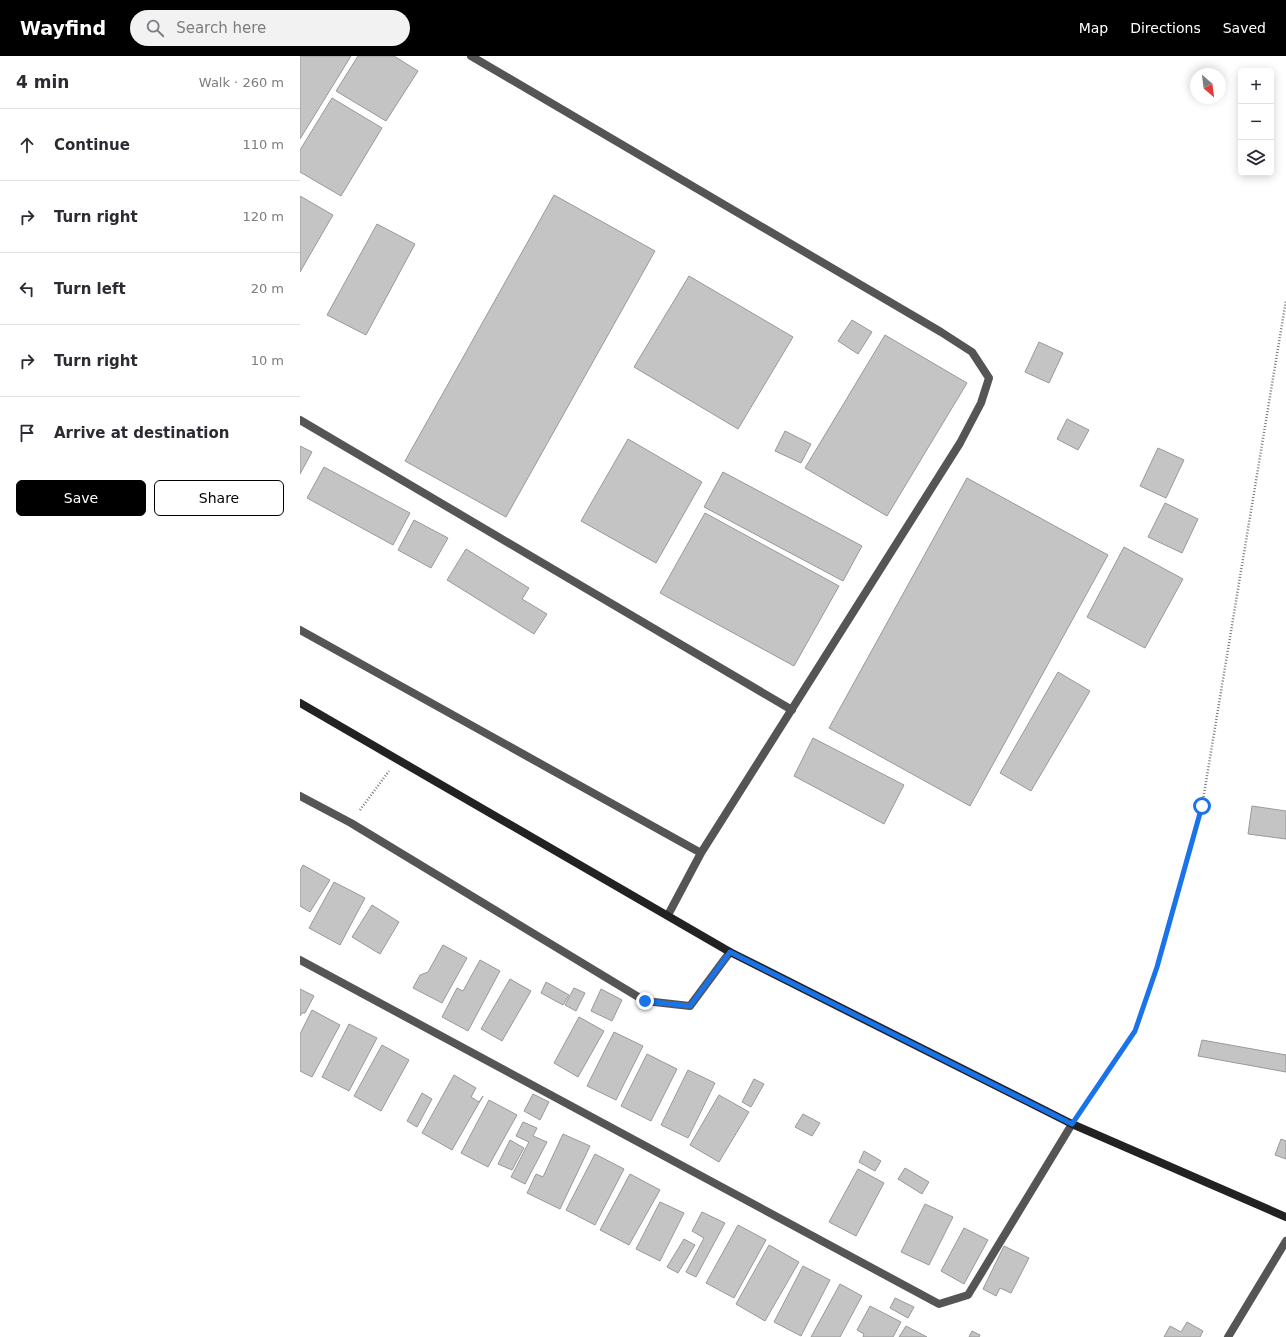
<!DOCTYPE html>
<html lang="en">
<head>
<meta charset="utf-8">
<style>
	:root { --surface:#fff; --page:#f2f2f3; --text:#2b2b33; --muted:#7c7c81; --line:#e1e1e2; --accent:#000 }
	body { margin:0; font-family:"DejaVu Sans",sans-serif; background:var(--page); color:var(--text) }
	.controls { position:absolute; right:12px; top:12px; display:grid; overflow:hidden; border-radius:6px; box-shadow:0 2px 10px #0003 }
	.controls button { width:36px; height:36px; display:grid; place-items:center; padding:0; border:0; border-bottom:1px solid var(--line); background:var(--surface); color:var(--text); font:20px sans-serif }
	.compass { position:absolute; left:890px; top:12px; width:36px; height:36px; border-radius:50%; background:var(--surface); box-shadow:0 2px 10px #0003; rotate:152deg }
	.stop { position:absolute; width:12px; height:12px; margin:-9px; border:3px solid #1a73e8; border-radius:50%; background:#fff }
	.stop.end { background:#1a73e8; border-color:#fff; box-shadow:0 1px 4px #0008 }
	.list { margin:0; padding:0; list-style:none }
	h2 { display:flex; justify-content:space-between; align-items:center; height:52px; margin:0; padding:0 16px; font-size:17px }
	h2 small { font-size:13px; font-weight:400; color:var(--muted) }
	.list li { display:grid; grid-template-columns:26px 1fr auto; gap:12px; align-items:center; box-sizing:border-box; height:72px; padding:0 16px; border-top:1px solid var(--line) }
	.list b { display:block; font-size:15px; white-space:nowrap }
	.list em { font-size:13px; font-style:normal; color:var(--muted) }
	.actions { display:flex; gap:8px; padding:12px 16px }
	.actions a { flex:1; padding:9px 0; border:1px solid var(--accent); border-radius:6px; text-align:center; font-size:14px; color:var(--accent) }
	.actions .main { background:var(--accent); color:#fff }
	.icon { flex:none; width:22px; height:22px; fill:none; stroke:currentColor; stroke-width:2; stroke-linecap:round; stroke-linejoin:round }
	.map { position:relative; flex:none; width:986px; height:1281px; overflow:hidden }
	header { display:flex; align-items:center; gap:24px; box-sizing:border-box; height:56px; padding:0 20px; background:var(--accent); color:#fff }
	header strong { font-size:19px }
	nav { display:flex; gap:22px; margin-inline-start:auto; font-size:14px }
	.search { width:280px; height:36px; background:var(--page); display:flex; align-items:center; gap:10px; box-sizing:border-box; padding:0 14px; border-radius:22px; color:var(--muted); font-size:15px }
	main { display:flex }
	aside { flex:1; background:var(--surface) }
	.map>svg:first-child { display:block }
	.building { fill:#c4c4c4; stroke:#999 }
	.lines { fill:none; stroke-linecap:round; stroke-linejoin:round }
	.path { stroke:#777; stroke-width:2.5; stroke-dasharray:1 2; stroke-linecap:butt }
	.lane { stroke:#555; stroke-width:8 }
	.street { stroke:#555; stroke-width:8 }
	.secondary { stroke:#222; stroke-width:8 }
	.route { stroke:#1a73e8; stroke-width:5 }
</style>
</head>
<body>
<header>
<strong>Wayfind</strong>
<div class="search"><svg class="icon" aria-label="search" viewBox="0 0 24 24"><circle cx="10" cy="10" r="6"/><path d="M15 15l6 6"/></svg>Search here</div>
<nav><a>Map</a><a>Directions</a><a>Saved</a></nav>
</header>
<main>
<aside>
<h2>4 min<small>Walk · 260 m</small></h2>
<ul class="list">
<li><svg class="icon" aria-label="ahead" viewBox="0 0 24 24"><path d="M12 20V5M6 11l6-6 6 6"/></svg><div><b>Continue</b></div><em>110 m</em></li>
<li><svg class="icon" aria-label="right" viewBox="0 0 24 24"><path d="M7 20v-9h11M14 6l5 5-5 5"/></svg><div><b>Turn right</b></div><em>120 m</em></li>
<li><svg class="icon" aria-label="left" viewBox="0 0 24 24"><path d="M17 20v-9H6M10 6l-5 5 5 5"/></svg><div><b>Turn left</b></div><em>20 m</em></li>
<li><svg class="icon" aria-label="right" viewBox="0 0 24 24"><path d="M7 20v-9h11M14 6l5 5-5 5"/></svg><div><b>Turn right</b></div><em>10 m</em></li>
<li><svg class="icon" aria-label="arrive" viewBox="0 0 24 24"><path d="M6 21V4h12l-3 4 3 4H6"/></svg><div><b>Arrive at destination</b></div></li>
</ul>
<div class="actions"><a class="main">Save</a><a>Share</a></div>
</aside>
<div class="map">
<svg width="986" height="1281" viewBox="0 0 986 1281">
	<rect width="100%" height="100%" fill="#fff"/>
	<path class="building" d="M0,0H51L0,83Z
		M58,0H94L118,15L86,65L36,35Z
		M32,42L82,72L41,140L0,116V94Z
		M254,139L355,195L206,461L105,405Z
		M0,140L33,159L0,216Z
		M77,168L115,188L66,279L27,259Z
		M389,220L493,281L438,373L334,311Z
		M552,264L572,276L558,298L538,285Z
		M585,279L667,327L587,460L505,412Z
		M739,286L763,297L749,327L725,316Z
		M767,363L789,374L778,394L757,383Z
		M485,375L511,388L501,407L475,395Z
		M328,383L402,426L356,507L281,465Z
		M0,390L12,396L0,418Z
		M858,392L884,404L866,442L840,430Z
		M24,411L110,457L93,489L7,442Z
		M423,416L562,490L543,525L404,451Z
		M667,422L808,499L670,750L529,672Z
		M865,447L898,463L882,497L848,481Z
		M405,457L539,530L494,610L360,537Z
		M114,464L148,482L131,512L98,494Z
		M824,491L883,523L845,592L787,561Z
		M166,493L229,532L222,543L247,558L234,578L147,524Z
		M758,616L790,635L731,735L700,717Z
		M513,682L604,729L584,768L494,720Z
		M952,750L986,755V783L948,778Z
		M3,809L30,824L10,856L0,850V815Z
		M34,826L65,842L40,889L9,872Z
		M72,849L99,866L80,898L52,881Z
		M143,889L167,902L142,947L113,932L120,919L128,916Z
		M180,904L200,915L168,975L142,961L157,932L163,935Z
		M210,923L231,935L202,985L181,973Z
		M246,926L269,939L263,949L241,937Z
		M274,932L285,937L276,955L265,949Z
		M0,933L14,940L5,957H2L0,960Z
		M301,933L322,944L312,965L291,955Z
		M12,954L40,969L12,1021L0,1015V978Z
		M279,961L304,975L278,1021L254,1007Z
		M49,968L77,982L49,1035L22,1021Z
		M314,976L343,990L316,1044L287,1030Z
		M902,984L986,999V1016L898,1000Z
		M82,989L109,1004L81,1055L54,1040Z
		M347,998L377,1013L351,1065L321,1050Z
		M388,1014L415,1027L388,1082L361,1069Z
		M154,1019L176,1032L171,1041L179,1046L183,1040L152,1094L122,1077Z
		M454,1023L464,1028L451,1051L442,1046Z
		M122,1037L132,1043L117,1071L107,1065Z
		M233,1038L249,1046L240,1064L224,1055Z
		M419,1039L449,1056L419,1106L390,1089Z
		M189,1044L217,1059L188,1111L161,1097Z
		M503,1058L520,1067L512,1080L495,1071Z
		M223,1066L237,1072L233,1080L247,1086L225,1128L211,1121L229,1086L216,1080Z
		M263,1078L290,1090L260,1153L227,1137L236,1118L243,1121Z
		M981,1083L986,1085V1103L975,1099Z
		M210,1084L224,1092L212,1114L198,1108Z
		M564,1095L581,1105L575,1115L559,1106Z
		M295,1098L324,1113L295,1169L266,1154Z
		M605,1112L629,1126L622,1138L598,1123Z
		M558,1113L584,1127L556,1180L529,1166Z
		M330,1118L360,1134L329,1189L300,1174Z
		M360,1146L384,1157L360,1205L336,1193Z
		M625,1148L653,1161L629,1209L601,1196Z
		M402,1156L425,1167L396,1221L386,1216L404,1182L392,1175Z
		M438,1169L466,1184L434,1242L406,1227Z
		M664,1172L688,1184L664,1228L641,1215Z
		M384,1183L395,1189L378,1217L367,1211Z
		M469,1189L499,1206L465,1265L436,1248Z
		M704,1190L729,1202L711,1237L700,1232L696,1240L683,1233Z
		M503,1210L530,1224L501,1280L474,1266Z
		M540,1228L562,1240L540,1281H511Z
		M595,1242L614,1251L608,1262L590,1252Z
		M570,1250L601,1266L593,1281H563L564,1278L557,1274Z
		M887,1266L903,1275L900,1281H864L870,1270L881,1276Z
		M606,1270L627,1281H599Z
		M672,1275L680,1279L679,1281H669Z"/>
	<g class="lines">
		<path class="path" d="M60,754L89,715
			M780,1056L835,975L857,911L902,750L986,244"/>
		<path class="lane" d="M171,0L641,276L672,296L689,322L681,347L660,387L401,797L368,859
			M0,364L492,654
			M0,574L401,797
			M0,740L51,767L345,945L390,950L430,896
			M928,1281L986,1185"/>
		<path class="street" d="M0,904L639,1248L668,1239L772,1068"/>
		<path class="secondary" d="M0,647L430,896L772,1068L986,1161"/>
	</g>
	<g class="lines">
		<path class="route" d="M345,945L390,950L430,896L772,1068L835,975L857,911L902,750"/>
	</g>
</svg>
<div class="controls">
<button>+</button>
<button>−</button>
<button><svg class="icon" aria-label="layers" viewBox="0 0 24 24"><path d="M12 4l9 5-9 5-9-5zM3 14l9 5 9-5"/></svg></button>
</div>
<svg class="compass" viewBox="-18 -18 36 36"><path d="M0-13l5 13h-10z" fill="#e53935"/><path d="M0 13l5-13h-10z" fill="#7c7c81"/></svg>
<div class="stop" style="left:902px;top:750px"></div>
<div class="stop end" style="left:345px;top:945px"></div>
</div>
</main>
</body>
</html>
